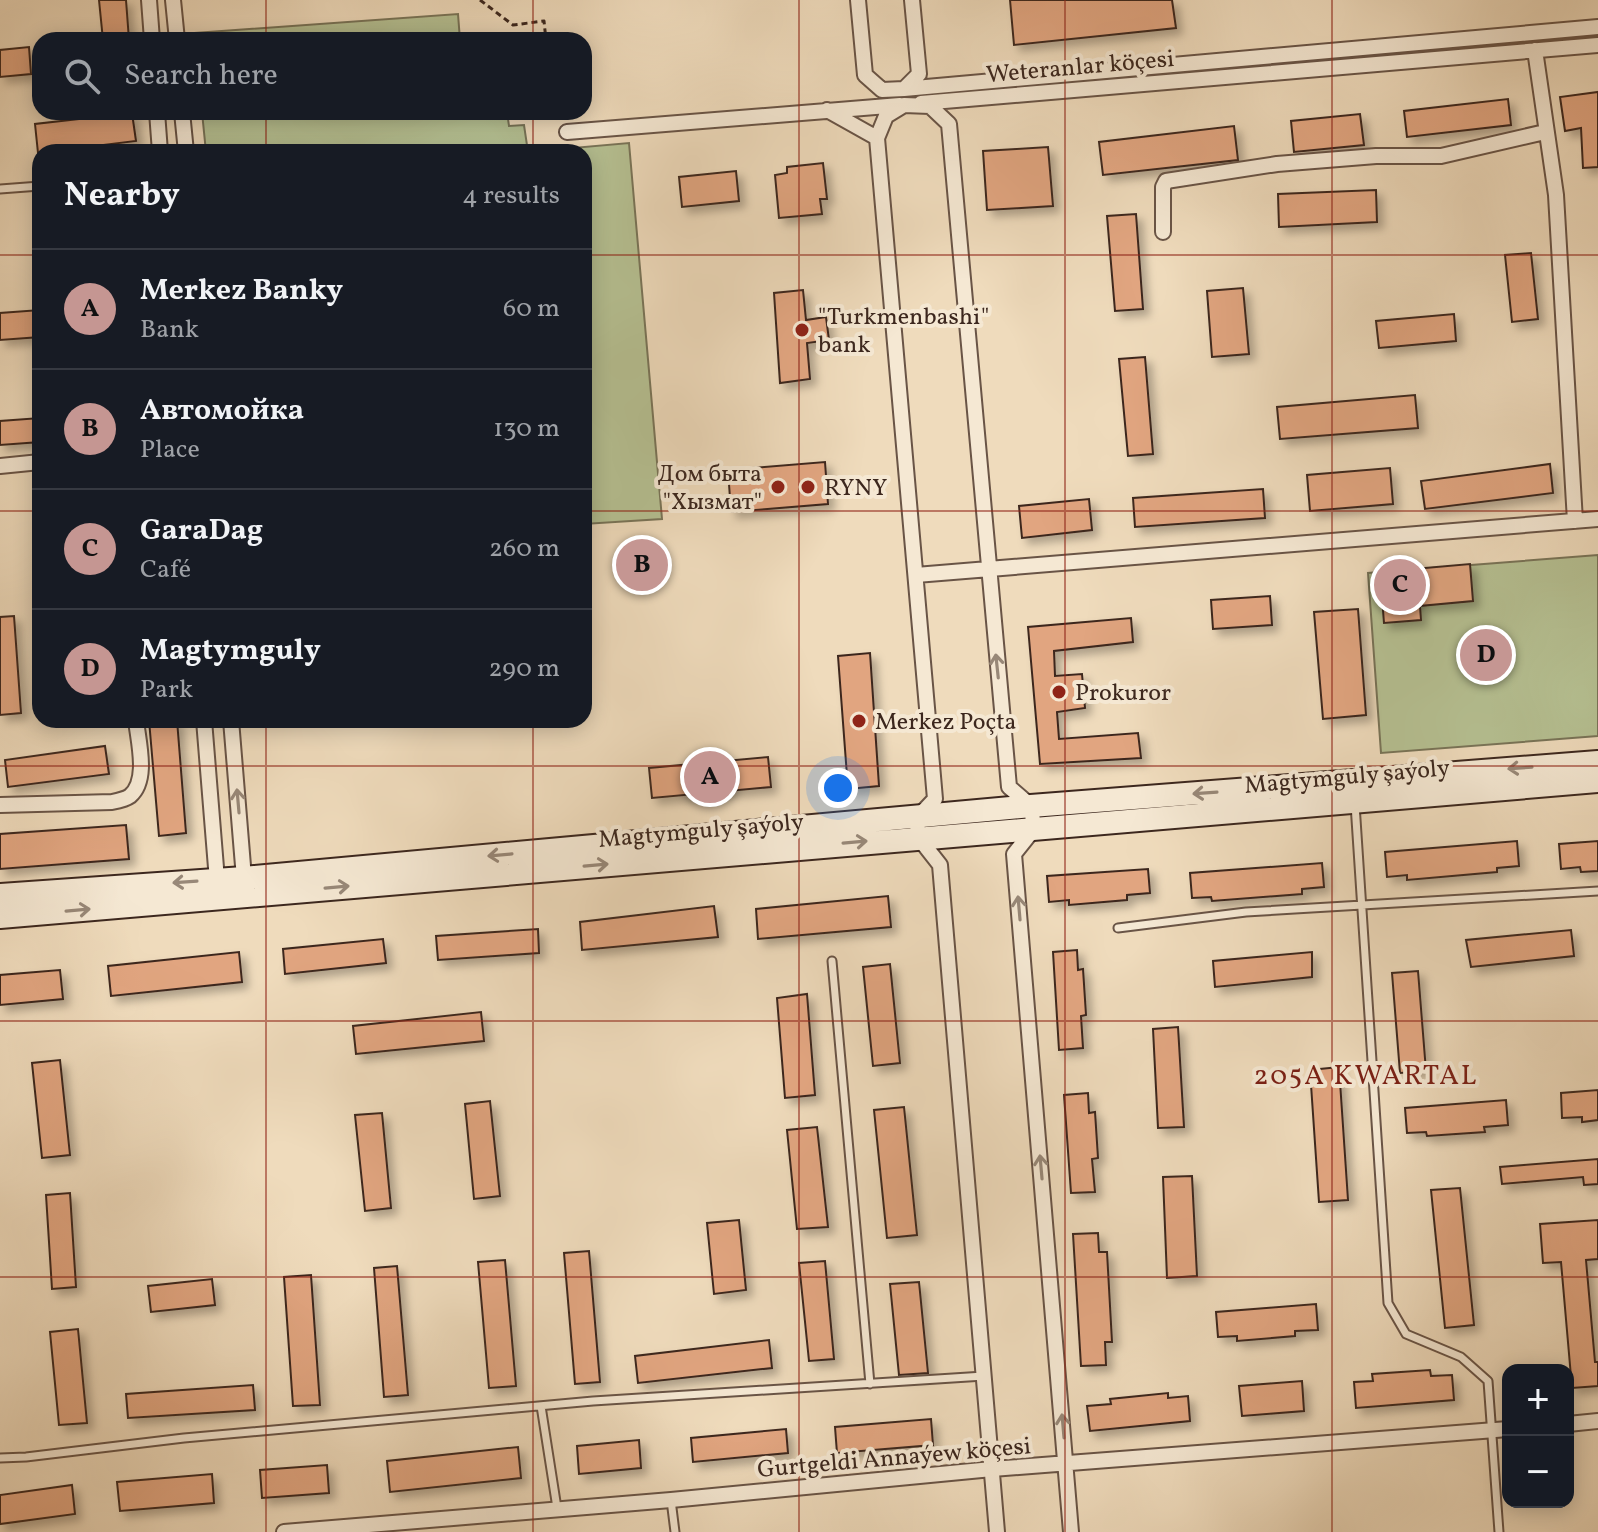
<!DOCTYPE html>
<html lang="en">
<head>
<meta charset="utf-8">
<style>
	:root { --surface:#171b24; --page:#242831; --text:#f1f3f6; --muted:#9ea1a6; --line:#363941; --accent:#c59692 }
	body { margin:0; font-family:Vollkorn,serif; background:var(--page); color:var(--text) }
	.controls { position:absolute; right:24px; bottom:24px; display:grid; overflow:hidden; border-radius:16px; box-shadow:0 4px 20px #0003 }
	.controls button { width:72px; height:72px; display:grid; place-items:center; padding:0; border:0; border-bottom:2px solid var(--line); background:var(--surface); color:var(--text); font:40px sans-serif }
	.you { position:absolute; left:838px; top:788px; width:28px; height:28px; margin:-20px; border:6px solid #fff; border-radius:50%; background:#1a73e8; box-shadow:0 0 0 12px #1a73e833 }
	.badge { display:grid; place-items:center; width:52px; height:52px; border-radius:50%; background:var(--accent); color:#111; font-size:26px; font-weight:700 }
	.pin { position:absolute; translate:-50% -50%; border:4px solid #fff; box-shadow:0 2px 8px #0006 }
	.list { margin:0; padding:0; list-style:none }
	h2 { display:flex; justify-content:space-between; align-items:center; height:104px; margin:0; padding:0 32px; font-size:34px }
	h2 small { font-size:26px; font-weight:400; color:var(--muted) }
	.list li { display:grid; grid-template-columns:52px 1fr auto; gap:24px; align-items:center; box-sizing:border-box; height:120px; padding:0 32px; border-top:2px solid var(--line) }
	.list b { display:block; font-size:30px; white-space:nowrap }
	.list p { margin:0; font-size:26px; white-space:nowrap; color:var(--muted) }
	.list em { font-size:26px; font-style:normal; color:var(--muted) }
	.icon { flex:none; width:44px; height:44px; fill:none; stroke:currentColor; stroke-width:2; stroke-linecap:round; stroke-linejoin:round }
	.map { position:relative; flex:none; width:1598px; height:1532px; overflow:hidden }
	.search { position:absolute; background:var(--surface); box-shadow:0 4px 20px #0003; left:32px; top:32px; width:560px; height:88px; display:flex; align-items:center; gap:20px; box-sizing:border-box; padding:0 28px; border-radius:24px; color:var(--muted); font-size:30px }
	.panel { position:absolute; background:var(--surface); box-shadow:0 4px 20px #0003; left:32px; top:144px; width:560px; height:584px; border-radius:24px }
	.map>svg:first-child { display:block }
	.green { fill:#b6c193; stroke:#797458; stroke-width:2 }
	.building { fill:#e1a580; stroke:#3c271e; stroke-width:2; filter:url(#shadow) }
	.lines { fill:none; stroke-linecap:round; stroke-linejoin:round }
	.lane-casing { stroke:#695446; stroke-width:11 }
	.street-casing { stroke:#695446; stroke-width:18 }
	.secondary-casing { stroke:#3c271e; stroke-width:26 }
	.path { stroke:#3c271e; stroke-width:3; stroke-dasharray:6 4; stroke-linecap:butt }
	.lane { stroke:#f5e8d3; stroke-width:7 }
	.street { stroke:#f5e8d3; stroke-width:14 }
	.secondary { stroke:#f5e8d3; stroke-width:22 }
	.oneway { stroke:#988878 }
	.grid { fill:none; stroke:#8f2418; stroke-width:2; stroke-opacity:0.55 }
	.poi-dot { fill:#8f2418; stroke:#f5e8d3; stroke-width:3 }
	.labels { text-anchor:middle; stroke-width:8; stroke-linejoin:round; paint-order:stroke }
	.street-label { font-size:24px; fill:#3c271e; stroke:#f5e8d3 }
	.poi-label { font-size:24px; fill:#3c271e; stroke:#f5e8d3; text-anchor:start }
	.quarter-label { font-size:28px; letter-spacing:2px; fill:#7a1f14; stroke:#f5e8d3 }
</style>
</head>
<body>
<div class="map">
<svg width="1598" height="1532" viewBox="0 0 1598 1532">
	<defs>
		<filter id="shadow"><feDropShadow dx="6" dy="6" stdDeviation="4" flood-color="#0004"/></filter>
	</defs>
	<rect width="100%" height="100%" fill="#efdbbc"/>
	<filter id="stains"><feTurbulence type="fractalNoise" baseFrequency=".0025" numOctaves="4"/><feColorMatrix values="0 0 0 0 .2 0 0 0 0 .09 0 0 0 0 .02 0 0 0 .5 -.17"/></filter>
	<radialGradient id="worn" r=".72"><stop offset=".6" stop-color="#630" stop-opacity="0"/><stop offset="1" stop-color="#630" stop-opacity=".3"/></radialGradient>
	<path class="green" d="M458,14L460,40H195V33Z
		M202,112H507L509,126L524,125L528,152L629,143L662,519L584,524V152H206Z
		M1598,555V736L1381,753L1368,573Z"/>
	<path class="building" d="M99,0H126L129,40H103Z
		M1010,0H1172L1176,28L1014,45Z
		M29,47L31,74L0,77V50Z
		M1598,92V167L1583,168L1581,128L1565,131L1560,97Z
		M1508,99L1511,125L1407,137L1404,111Z
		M132,113L136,141L38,153L35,124Z
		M1360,114L1364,145L1294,152L1291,121Z
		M1234,126L1238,160L1103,175L1099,142Z
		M1048,147L1053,206L987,210L983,151Z
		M823,163L827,199H820L822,214L779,218L775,175L787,173V167Z
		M736,171L739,201L682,207L679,177Z
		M1376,190L1377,222L1279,227L1278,194Z
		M1136,214L1143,309L1115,311L1107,216Z
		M1531,253L1538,319L1512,322L1505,255Z
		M1243,288L1249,354L1212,357L1207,291Z
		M803,290L806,320L826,317L829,340L807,343L810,379L780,383L774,293Z
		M40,310V337L0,340V313Z
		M1454,314L1456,341L1379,348L1376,321Z
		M1145,357L1153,454L1128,456L1119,359Z
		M1415,395L1418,428L1280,439L1277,407Z
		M40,418V442L0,445V421Z
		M825,462L828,504L731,512L728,470Z
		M1550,464L1553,493L1425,509L1421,481Z
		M1390,468L1393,504L1310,511L1307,475Z
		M1263,489L1265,518L1135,527L1133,498Z
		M1089,499L1092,530L1022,538L1019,506Z
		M649,556L650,573L635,575L633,558Z
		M1470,564L1473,601L1420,606L1421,620L1384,623L1380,572Z
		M1270,596L1272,625L1213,629L1211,600Z
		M1358,609L1366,715L1323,719L1314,612Z
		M14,616L21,713L0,715V617Z
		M1131,618L1133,642L1054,651L1055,676L1082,674L1085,708L1057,712L1059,739L1138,733L1141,758L1040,764L1028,627Z
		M870,653L879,786L848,789L838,656Z
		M149,720H177L186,833L159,836Z
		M105,746L109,774L8,787L5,760Z
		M768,757L771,787L652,798L649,768Z
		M126,825L129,859L0,869V834Z
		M1517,841L1519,866L1497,868V872L1407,880V875L1387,877L1385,852Z
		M1598,841V871L1581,872L1580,867L1561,869L1559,844Z
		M1322,863L1324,887L1302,889V894L1212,901L1211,897L1192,898L1190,873Z
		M1148,869L1150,893L1127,895V900L1069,905V900L1049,902L1047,876Z
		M888,896L891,927L758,939L756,909Z
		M714,906L718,937L582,950L580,922Z
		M538,929L539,953L438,960L436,936Z
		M1571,930L1574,956L1471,967L1466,940Z
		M383,939L386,963L285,974L283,949Z
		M1077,950L1078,970L1083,969L1086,1015L1081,1016L1083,1048L1059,1050L1053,952Z
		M239,952L242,982L111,996L108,966Z
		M1312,952V977L1215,987L1213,961Z
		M890,964L900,1063L873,1066L863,967Z
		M60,970L63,999L0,1005V975Z
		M1418,971L1426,1071L1400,1073L1392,973Z
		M807,994L815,1095L785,1098L777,998Z
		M481,1012L484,1041L356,1054L353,1026Z
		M1178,1027L1184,1127L1158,1128L1153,1029Z
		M60,1060L70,1155L42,1158L32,1063Z
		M1339,1067L1348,1200L1319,1202L1310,1070Z
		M1598,1090V1120L1582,1122V1117L1562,1118L1561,1093Z
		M1088,1093L1089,1113L1095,1112L1098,1158L1092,1159L1095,1192L1071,1193L1064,1095Z
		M1506,1100L1508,1125L1484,1127L1485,1132L1427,1136L1426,1132L1407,1133L1405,1108Z
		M490,1101L500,1196L474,1199L465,1104Z
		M904,1107L917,1235L887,1238L874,1110Z
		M382,1113L391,1208L365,1211L355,1115Z
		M817,1127L828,1227L797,1229L787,1130Z
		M1598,1159V1184L1584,1185L1583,1177L1502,1184L1500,1167Z
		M1192,1176L1197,1276L1167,1278L1163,1177Z
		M1460,1188L1474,1325L1445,1328L1431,1190Z
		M70,1193L76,1287L52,1289L46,1195Z
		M739,1220L746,1290L714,1294L707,1223Z
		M1598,1220V1259L1586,1260L1595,1362H1598V1386L1572,1388L1561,1262L1543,1263L1540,1224Z
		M1098,1233L1099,1252H1107L1112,1342H1105L1106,1365L1081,1366L1073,1234Z
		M589,1251L600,1382L575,1384L564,1253Z
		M505,1260L516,1386L489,1388L478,1262Z
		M825,1261L834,1359L809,1361L799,1263Z
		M397,1266L408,1395L384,1397L374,1268Z
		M311,1275L320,1405L293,1406L284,1277Z
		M212,1279L215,1305L151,1312L148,1286Z
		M919,1282L928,1373L899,1375L890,1284Z
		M1316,1304L1318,1330L1295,1331V1336L1237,1341V1336L1218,1337L1216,1312Z
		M78,1329L87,1423L59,1425L50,1332Z
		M769,1340L772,1368L638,1383L635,1356Z
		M1430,1370L1431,1376L1452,1375L1454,1400L1356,1408L1354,1382L1373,1381L1372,1374Z
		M1302,1381L1304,1411L1242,1416L1239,1386Z
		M253,1385L255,1410L128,1418L126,1394Z
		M1168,1393V1398L1188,1396L1190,1421L1090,1431L1087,1406L1111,1404L1110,1399Z
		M931,1419L933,1445L837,1453L835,1427Z
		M786,1429L788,1453L693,1462L691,1438Z
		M639,1440L641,1468L579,1474L577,1446Z
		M518,1447L521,1478L390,1492L387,1461Z
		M327,1465L329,1493L262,1498L260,1470Z
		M212,1474L214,1503L120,1511L117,1482Z
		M72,1485L75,1514L0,1524V1495Z"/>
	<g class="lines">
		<defs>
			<path id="lane" d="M0,189L40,186
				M1355,804L1388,1303L1406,1334L1461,1357L1488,1381L1499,1532
				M1118,928L1246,912L1598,891
				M832,961L870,1384
				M541,1406L557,1508
				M0,1458L26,1457L184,1438L593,1401L984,1376
				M671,1500L675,1532"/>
			<path id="street" d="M149,0L152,40
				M173,0L177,40
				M858,0L865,75L882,90L904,89L919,74L912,0
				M1535,50L1556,195L1575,521
				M904,89L1598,27
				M921,103L1598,45
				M827,110L877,138
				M157,112L160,152
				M182,112L186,152
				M567,132L900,105
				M1163,232V187L1166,181L1277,164L1376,156H1441L1545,132
				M0,466L40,462
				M916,575L1598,519
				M204,720L217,880
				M231,720L244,878
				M0,805L112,802C117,801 126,799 130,796C149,780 138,741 136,720
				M1568,1424L1598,1421
				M284,1532L671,1500L992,1469L1508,1429
				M997,1532L940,865L918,837L917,818L935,799L877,138L886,116L904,105L930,106L949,124L1009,787L1031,806L1034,829L1014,854L1071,1532"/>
			<path id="secondary" d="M0,895L244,878L1031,806L1598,762
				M0,917L1598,781"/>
		</defs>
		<use href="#lane" class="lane-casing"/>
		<use href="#street" class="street-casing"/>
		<use href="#secondary" class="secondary-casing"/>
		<path class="path" d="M480,0L513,25L544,21L546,40"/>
		<use href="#lane" class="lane"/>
		<use href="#street" class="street"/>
		<use href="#secondary" class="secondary"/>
	</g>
	<defs><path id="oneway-shaft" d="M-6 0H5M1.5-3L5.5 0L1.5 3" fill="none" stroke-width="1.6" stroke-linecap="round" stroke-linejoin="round" transform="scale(2)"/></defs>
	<g class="oneway">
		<use href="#oneway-shaft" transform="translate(997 666) rotate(-96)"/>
		<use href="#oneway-shaft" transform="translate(1520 768) rotate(176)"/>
		<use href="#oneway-shaft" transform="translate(1205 793) rotate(176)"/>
		<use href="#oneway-shaft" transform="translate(238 801) rotate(-95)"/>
		<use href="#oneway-shaft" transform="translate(855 842) rotate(-5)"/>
		<use href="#oneway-shaft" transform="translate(500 855) rotate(175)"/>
		<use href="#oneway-shaft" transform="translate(596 865) rotate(-5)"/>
		<use href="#oneway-shaft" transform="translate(185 882) rotate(176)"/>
		<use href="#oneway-shaft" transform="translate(337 887) rotate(-5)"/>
		<use href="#oneway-shaft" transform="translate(1019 908) rotate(-95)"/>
		<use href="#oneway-shaft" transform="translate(78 910) rotate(-5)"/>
		<use href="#oneway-shaft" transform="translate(1041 1167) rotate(-95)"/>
		<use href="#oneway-shaft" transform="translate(1063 1426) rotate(-95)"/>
	</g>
	<path class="grid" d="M266,0V40M533,0V40M799,0V1532M1065,0V1532M1332,0V1532M266,112V152M533,112V152M0,255H40M584,255H1598M0,511H40M584,511H1598M266,720V1532M533,720V1532M0,766H1598M0,1021H1598M0,1277H1598"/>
	<g class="poi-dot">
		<circle cx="802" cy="330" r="8"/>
		<circle cx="778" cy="487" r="8"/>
		<circle cx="808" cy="487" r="8"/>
		<circle cx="1059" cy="692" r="8"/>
		<circle cx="859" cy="721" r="8"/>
	</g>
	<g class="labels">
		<g class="street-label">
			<text transform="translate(1080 66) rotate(-5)" y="8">Weteranlar köçesi</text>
			<text transform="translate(1347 776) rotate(-5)" y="8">Magtymguly şaýoly</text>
			<text transform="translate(701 830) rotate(-5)" y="8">Magtymguly şaýoly</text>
			<text transform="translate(894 1457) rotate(-5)" y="8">Gurtgeldi Annaýew köçesi</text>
		</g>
		<g class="poi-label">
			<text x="818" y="324">"Turkmenbashi"<tspan x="818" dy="28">bank</tspan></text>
			<text x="762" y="481" text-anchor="end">Дом быта<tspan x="762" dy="28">"Хызмат"</tspan></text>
			<text x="824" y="495">RYNY</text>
			<text x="1075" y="700">Prokuror</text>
			<text x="875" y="729">Merkez Poçta</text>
		</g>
		<g class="quarter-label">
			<text x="1366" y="1084">205A KWARTAL</text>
		</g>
	</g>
	<rect width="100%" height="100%" filter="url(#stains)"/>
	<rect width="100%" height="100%" fill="url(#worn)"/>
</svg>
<div class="controls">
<button>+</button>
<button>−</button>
</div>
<div class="you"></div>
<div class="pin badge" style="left:710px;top:777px">A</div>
<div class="pin badge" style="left:642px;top:565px">B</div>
<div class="pin badge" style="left:1400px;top:585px">C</div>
<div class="pin badge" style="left:1486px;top:655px">D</div>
<div class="search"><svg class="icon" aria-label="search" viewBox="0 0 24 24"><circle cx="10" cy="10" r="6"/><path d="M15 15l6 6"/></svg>Search here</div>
<section class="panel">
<h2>Nearby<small>4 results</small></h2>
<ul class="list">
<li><span class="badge">A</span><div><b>Merkez Banky</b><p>Bank</p></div><em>60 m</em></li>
<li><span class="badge">B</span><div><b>Автомойка</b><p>Place</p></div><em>130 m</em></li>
<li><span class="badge">C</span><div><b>GaraDag</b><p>Café</p></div><em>260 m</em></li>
<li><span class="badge">D</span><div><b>Magtymguly</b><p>Park</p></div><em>290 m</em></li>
</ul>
</section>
</div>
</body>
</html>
